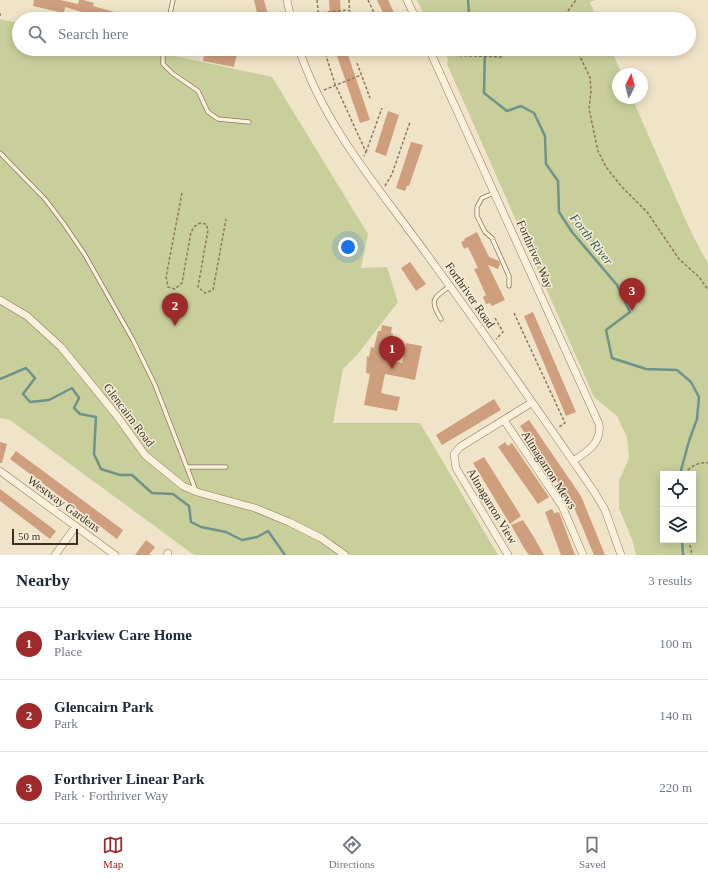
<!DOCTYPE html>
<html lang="en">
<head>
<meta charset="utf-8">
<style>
	:root { --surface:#fff; --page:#f6f6f7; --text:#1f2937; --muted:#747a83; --line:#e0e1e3; --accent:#9e2a2b }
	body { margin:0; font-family:"Times New Roman",serif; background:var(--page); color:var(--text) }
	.controls { position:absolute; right:12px; bottom:12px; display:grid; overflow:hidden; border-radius:0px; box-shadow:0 2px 10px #0003 }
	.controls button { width:36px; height:36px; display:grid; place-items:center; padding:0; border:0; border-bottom:1px solid var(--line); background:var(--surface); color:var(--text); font:20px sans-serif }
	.compass { position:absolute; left:612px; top:68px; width:36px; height:36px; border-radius:50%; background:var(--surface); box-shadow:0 2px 10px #0003; rotate:6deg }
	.scale { position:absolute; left:12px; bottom:10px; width:66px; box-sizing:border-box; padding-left:4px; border:2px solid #3d2e20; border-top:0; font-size:11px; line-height:14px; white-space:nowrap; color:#3d2e20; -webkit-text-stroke:3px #f7eed8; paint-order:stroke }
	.you { position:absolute; left:348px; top:247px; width:14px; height:14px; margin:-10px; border:3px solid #fff; border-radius:50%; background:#1a73e8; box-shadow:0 0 0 6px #1a73e833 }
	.badge { display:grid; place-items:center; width:26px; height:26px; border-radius:50%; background:var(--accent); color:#fff; font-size:13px; font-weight:700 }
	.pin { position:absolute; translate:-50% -33px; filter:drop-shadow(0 1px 2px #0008) }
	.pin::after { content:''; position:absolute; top:21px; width:14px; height:12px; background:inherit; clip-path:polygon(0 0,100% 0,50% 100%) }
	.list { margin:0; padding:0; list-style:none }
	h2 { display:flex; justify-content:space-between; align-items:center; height:52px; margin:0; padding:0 16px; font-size:17px }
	h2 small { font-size:13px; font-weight:400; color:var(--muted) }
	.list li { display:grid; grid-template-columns:26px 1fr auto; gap:12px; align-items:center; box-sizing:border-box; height:72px; padding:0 16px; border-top:1px solid var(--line) }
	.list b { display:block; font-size:15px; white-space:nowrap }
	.list p { margin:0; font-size:13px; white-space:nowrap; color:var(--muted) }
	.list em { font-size:13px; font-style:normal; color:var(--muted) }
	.icon { flex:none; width:22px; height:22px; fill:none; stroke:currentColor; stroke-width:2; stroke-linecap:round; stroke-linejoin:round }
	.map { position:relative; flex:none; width:708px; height:555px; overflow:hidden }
	.search { position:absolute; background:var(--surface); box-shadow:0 2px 10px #0003; left:12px; right:12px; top:12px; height:44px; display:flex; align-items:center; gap:10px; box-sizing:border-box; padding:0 14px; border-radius:22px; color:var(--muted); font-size:15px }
	.sheet { height:268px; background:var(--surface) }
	nav { display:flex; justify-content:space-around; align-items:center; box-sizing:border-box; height:56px; border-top:1px solid var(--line); background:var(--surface); font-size:11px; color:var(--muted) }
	nav a { display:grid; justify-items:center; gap:2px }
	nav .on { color:var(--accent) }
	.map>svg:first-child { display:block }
	.green { fill:#c9cf9b; fill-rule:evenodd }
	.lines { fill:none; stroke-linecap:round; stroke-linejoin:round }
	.stream { stroke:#6f938a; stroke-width:2.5 }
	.building { fill:#cf9f7d }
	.service-casing { stroke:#8d765c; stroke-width:5 }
	.minor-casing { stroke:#8d765c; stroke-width:8 }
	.path { stroke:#8d765c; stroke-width:1.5; stroke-dasharray:3 2; stroke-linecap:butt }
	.service { stroke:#faf1dc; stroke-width:3.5 }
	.minor { stroke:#faf1dc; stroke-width:7 }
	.labels { text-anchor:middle; stroke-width:3; stroke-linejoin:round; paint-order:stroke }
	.street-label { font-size:12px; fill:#3d2e20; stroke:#f7eed8 }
	.water-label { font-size:13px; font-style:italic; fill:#2f5d5a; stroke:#f7eed8 }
</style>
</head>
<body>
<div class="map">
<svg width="708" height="555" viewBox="0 0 708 555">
	<rect width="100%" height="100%" fill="#f0e4c8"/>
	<path class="green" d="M417,0H596L590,2L597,19H426Z
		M0,19L19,23V49H142L272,77L368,234L361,268L387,267L398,302L357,355L343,369L333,423H420L498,555H194L10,420L0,418Z
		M443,49H611L622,74H618V98H632L691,232L708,264V555H636L633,542L619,508V481L629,458L627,437L617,416L594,397L447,64L448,59ZM663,474H693V540H663Z"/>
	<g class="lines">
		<path class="stream" d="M468,0L469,12L472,19
			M485,49L484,93L507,111L521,106L534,113L545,136L546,164L558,181L559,212L572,232L617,285L630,312L606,330L612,358L646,369L677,370L691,382L699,397L697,419L689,441L680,474
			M0,379L26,368L35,378L23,394L30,402L49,400L72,388L79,398L74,408L80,414L96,417L94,454L101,469L120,475H132L152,493L173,494L189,506L191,522L201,527L226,532L242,540L257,537L268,531L285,555
			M682,540L683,555"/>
	</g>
	<path class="building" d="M34,0H60L78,4L79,0H83L94,3L93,6L132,17L131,19H91L92,15L65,7L64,13L33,6Z
		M254,0H264L269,19H260V16L258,17Z
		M329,0H340L341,19H330Z
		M377,0H388L397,19H386Z
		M227,49H238L234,67L203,61L205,51L226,55Z
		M339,49H346L370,120L360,123L335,50Z
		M388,111L399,115L386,156L375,152Z
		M411,142L423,145L409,186H407L405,191L396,188Z
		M477,232L489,257L499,261L500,264L498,269L488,265L505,300L492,306L490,303L486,304L483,297L486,295L474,269L478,268L468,247L464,249L461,242L465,240L464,239Z
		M410,262L426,284L416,291L401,268Z
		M533,312L576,412L566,416L524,316Z
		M382,325L392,327L391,333L393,334L388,360L402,363L406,343L422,346L415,380L385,374L381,393L400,397L397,411L364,405L370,374L366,373L367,356L369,357L371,347L374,348L378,331H381Z
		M494,399L501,410L442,445L436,435Z
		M529,420L581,496L605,555H594L568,493L567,495L559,484L520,426Z
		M0,442L7,444L2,463H0Z
		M505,442L508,446L512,443L549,497L538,504L498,447Z
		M16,451L123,530L117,539L10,459Z
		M484,457L521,516L510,524L473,463Z
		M0,489L56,531L50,539L0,501Z
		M552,509L554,513L559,512L575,555H561L545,512Z
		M523,520L535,539L544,555H529L524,548L511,525Z
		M146,540L155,547L149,555H135Z"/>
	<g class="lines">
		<defs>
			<path id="service" d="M169,19L173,0
				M163,49V64L172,73L198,91L208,112L218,119L249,122
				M187,49L198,52
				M0,153L45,199L64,224L85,255L133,340L155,385L196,491
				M494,193L482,198L477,207V216L485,232L492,238L509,276V286
				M441,319C429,300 433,298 450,286
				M188,467H226"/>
			<path id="minor" d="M287,0L291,19
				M407,0L416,19
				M299,49C325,128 380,189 428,256C485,334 540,413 595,493L605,510L621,555
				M429,49L599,424C602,443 587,452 573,461
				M0,300L27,316L61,347L117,416L145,455L183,486L197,492L255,508L289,522L321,538L345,555
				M504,420L562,506L583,555
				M0,471L115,555
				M55,555L76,526
				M167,555L168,553
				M508,555L456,468L454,454L460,447L531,403"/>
		</defs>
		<use href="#service" class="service-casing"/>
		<use href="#minor" class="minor-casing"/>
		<path class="path" d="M317,0L319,19
			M349,0L350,19
			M368,0L377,19
			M0,13V16
			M565,14L566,19
			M298,15L349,10
			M562,19L576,0
			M324,49L335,84L366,152L364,156
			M576,49L590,77L591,91L589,109L598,151L606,167L621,186L647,212L679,259L699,277L708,290
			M444,55L501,57L515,49
			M357,63L370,98
			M324,90L361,75
			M366,152L382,108
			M385,186L392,174L410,122
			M182,193L166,277L168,287L175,289L182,283L191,232L194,227L200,223L206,224L208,230L198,287L205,293L213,290L226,219
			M514,313L565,423L559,427
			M495,318L503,332L496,339
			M685,474C688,467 701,461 708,463
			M689,540L692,555"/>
		<use href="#service" class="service"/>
		<use href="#minor" class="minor"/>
	</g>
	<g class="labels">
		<g class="street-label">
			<text transform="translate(535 254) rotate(66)" y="4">Forthriver Way</text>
			<text transform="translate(470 295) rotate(55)" y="4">Forthriver Road</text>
			<text transform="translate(129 415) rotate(53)" y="4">Glencairn Road</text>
			<text transform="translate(549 470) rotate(57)" y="4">Altnagarron Mews</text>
			<text transform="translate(64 504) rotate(36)" y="4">Westway Gardens</text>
			<text transform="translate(492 506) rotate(59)" y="4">Altnagarron View</text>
		</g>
		<g class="water-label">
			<text transform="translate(592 239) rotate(52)" y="5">Forth River</text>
		</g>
	</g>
</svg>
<div class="controls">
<button><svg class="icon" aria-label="locate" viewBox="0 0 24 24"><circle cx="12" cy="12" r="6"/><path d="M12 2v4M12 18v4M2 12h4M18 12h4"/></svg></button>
<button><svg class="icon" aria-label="layers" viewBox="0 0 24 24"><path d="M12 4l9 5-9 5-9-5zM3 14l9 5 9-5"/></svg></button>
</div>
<svg class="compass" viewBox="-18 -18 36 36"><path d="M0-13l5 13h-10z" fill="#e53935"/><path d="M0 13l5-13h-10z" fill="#747a83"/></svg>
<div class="scale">50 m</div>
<div class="you"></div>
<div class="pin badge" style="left:392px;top:369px">1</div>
<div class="pin badge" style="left:175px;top:326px">2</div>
<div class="pin badge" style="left:632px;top:311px">3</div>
<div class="search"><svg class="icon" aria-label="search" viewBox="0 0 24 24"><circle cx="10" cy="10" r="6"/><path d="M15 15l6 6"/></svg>Search here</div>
</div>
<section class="sheet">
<h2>Nearby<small>3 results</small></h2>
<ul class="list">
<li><span class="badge">1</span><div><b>Parkview Care Home</b><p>Place</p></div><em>100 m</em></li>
<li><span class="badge">2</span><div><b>Glencairn Park</b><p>Park</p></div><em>140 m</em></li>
<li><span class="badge">3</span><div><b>Forthriver Linear Park</b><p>Park · Forthriver Way</p></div><em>220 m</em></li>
</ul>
</section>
<nav>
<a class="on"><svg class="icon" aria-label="map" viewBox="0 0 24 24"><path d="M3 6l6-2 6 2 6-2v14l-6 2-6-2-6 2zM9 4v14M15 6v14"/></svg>Map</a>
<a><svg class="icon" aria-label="directions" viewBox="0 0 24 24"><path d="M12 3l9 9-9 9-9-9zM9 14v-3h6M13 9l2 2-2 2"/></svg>Directions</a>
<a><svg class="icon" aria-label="saved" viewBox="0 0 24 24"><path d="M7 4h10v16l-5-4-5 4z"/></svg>Saved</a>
</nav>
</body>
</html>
